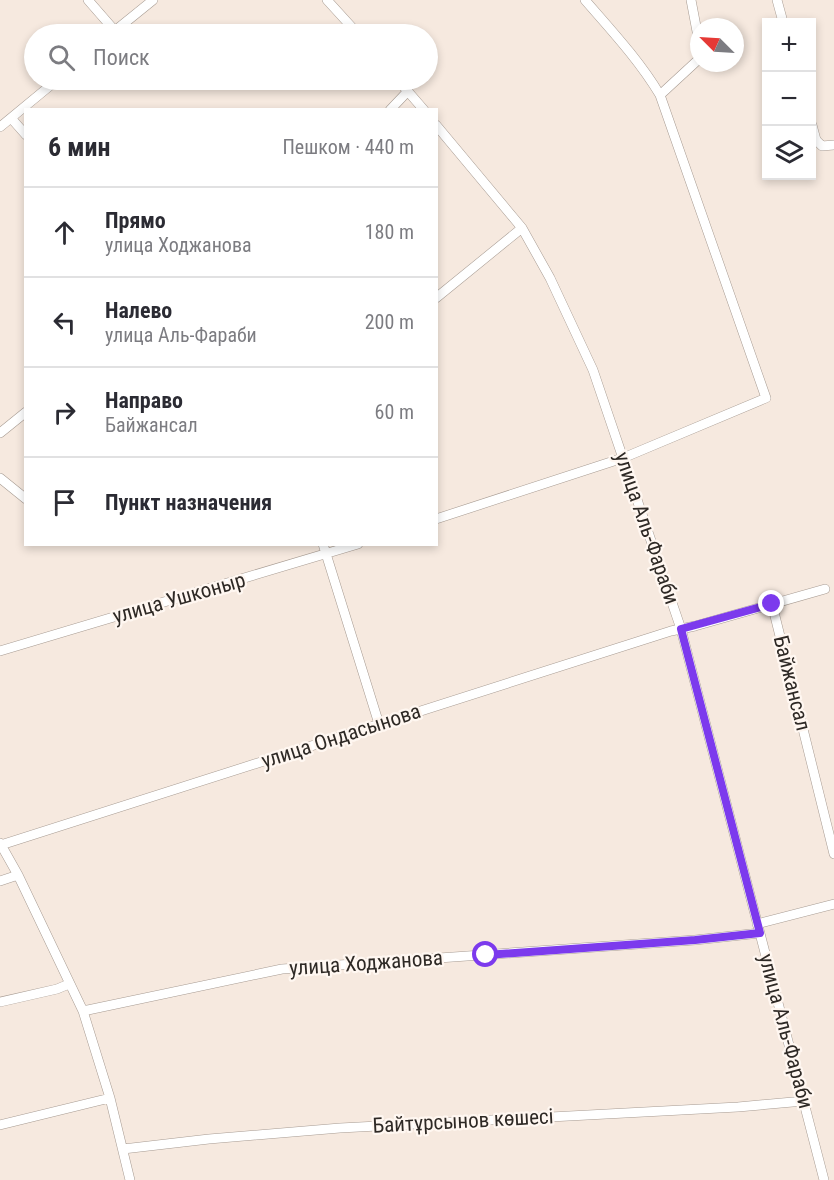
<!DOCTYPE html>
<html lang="ru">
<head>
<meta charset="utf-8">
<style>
	:root { --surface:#fff; --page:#f7f7f7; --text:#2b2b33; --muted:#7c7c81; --line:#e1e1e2 }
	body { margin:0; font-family:"Roboto Condensed",sans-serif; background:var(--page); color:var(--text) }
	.controls { position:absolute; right:18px; top:18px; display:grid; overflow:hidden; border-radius:0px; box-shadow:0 3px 9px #0003 }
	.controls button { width:54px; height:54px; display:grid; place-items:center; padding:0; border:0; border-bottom:2px solid var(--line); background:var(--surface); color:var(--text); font:30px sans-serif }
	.compass { position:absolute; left:690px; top:18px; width:54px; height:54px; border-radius:50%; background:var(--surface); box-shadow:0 3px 9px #0003; rotate:294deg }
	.stop { position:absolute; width:18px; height:18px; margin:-14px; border:4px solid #7c3aed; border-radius:50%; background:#fff }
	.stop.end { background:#7c3aed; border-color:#fff; box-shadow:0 2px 6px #0008 }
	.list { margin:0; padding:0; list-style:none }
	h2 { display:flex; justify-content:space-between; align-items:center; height:78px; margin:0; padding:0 24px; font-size:26px }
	h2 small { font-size:20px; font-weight:400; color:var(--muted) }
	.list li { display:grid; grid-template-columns:39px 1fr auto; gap:18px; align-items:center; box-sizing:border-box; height:90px; padding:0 24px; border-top:2px solid var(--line) }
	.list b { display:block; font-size:22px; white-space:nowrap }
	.list p { margin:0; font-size:20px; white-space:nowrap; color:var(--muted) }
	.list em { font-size:20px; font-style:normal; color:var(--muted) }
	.icon { flex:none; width:33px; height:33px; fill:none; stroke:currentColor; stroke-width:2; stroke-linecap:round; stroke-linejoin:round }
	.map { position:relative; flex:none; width:834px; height:1180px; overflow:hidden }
	.search { position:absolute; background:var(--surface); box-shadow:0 3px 9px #0003; left:24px; top:24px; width:414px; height:66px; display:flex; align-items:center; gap:15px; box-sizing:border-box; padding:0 21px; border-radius:33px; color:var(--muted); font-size:22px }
	.panel { position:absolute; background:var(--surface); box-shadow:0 3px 9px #0003; left:24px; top:108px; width:414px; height:438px; border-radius:0px }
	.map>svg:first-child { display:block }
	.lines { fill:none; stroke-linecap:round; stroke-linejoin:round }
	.street-casing { stroke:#a79b92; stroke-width:10 }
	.street { stroke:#fff; stroke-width:9 }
	.route { stroke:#7c3aed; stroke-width:8 }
	.labels { text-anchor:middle; stroke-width:4.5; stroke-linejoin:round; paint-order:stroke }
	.street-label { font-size:21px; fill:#2e2925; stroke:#fff7f1 }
</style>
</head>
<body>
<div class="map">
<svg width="834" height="1180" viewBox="0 0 834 1180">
	<rect width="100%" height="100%" fill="#f6e9df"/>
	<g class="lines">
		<defs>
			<path id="street" d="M88,0L115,31
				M327,0L358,34
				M691,0L699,42
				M777,0L783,22
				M111,34L153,0
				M398,80L424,110
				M660,95L699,59
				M390,110L408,91
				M11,118L26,135
				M436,125L522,228L550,278L593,370L681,629L824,1180
				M812,125L816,140L822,146L834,145
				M0,127L57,80
				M436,298L522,228
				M0,433L26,412
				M0,478L26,499
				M436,519L623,458L766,398L660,95C639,60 611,30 585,0
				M323,544L379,724
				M772,604L834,854
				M0,651L358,544
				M0,843L18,875L83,1011L110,1098L130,1180
				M1,845L671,631L695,626L825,589
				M0,881L18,875
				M757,924L834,904
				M0,1002L57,989L69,984
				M83,1011L282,969L695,940L760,933
				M0,1125L110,1098
				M123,1149L209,1139L340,1128L738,1107L804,1101"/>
		</defs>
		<use href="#street" class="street-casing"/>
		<use href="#street" class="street"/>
	</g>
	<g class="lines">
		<path class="route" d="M486,955L695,940L760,933L681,629L772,604"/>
	</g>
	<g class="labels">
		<g class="street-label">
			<text transform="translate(647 528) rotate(71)" y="7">улица Аль-Фараби</text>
			<text transform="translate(179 598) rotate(-16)" y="7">улица Ушконыр</text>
			<text transform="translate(792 683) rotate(76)" y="7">Байжансал</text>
			<text transform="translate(341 736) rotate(-18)" y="7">улица Ондасынова</text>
			<text transform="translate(366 963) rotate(-4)" y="7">улица Ходжанова</text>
			<text transform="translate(786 1031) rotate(75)" y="7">улица Аль-Фараби</text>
			<text transform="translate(463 1121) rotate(-3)" y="7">Байтұрсынов көшесі</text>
		</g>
	</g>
</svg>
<div class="controls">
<button>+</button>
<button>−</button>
<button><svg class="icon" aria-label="layers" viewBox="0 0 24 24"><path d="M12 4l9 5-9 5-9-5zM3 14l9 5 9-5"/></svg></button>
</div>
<svg class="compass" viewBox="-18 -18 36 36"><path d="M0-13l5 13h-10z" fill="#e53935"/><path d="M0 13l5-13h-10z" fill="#7c7c81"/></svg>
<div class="stop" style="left:486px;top:955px"></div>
<div class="stop end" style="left:772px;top:604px"></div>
<div class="search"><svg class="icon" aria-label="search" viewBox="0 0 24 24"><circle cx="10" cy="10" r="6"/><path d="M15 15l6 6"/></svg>Поиск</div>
<section class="panel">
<h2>6 мин<small>Пешком · 440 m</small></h2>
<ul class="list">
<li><svg class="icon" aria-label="ahead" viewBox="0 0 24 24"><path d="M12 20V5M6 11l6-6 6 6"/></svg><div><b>Прямо</b><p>улица Ходжанова</p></div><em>180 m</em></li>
<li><svg class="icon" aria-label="left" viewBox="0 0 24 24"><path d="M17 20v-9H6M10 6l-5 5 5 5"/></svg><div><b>Налево</b><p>улица Аль-Фараби</p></div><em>200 m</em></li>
<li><svg class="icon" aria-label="right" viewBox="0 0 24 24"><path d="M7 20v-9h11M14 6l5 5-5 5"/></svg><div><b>Направо</b><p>Байжансал</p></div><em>60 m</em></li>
<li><svg class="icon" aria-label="arrive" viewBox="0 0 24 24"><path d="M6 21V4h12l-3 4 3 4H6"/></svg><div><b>Пункт назначения</b></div></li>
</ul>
</section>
</div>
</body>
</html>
